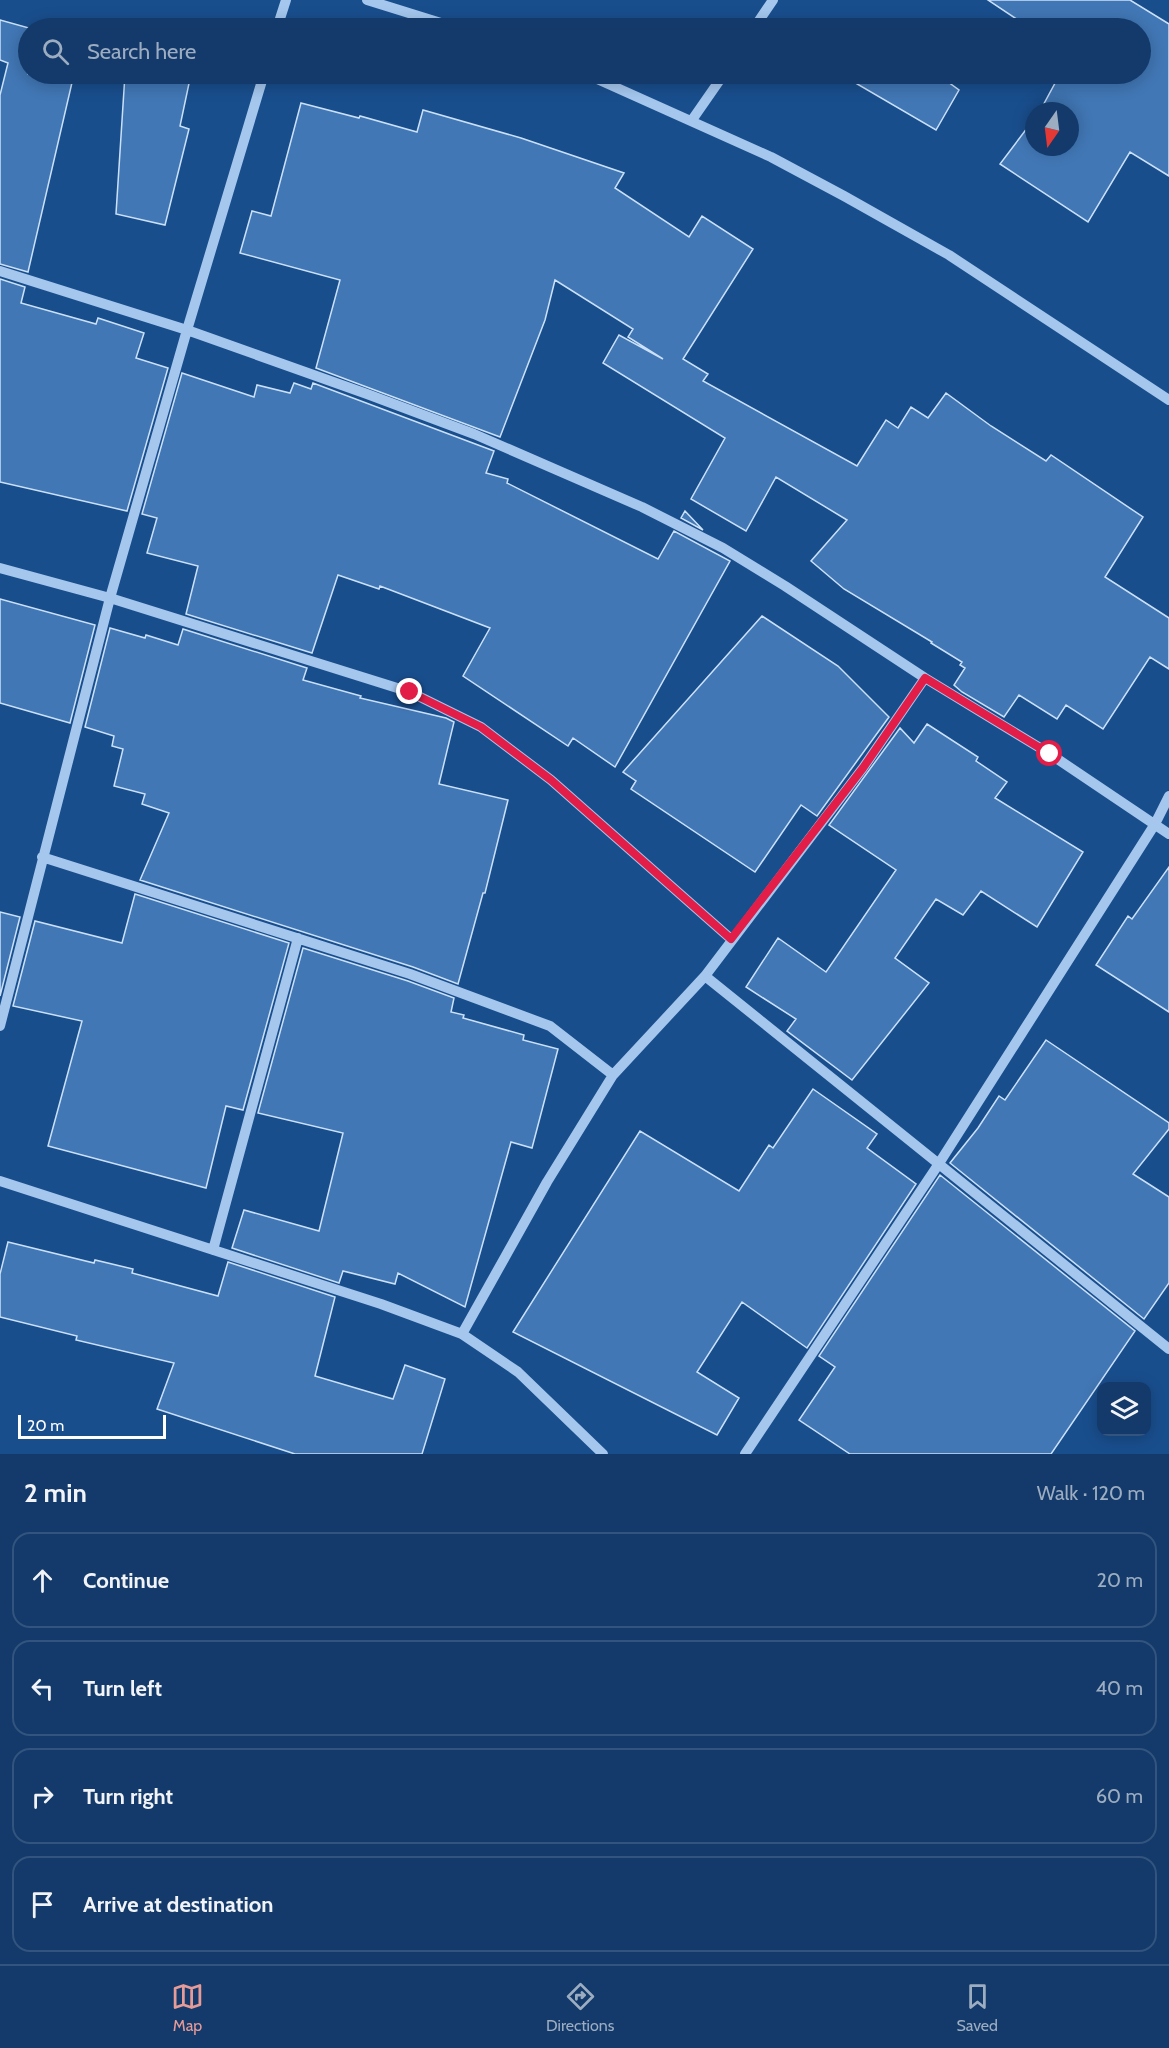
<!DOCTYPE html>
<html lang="en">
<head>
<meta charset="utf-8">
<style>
	:root { --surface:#133a6a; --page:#1c4170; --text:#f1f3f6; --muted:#9dadc1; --line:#32547e; --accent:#e69b98 }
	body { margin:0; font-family:Cabin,sans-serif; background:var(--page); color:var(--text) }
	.controls { position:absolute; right:18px; bottom:18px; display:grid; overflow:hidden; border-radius:12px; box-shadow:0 3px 15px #0003 }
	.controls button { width:54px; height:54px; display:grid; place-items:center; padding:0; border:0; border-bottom:2px solid var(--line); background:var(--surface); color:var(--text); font:30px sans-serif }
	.compass { position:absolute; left:1025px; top:102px; width:54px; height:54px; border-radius:50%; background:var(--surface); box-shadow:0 3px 15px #0003; rotate:194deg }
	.scale { position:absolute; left:18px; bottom:15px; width:148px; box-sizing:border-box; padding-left:6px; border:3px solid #fff; border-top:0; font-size:16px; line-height:21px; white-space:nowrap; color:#fff; -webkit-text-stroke:4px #194e8d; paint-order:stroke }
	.stop { position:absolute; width:18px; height:18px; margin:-14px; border:4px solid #e11d48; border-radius:50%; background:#fff }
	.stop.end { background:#e11d48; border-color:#fff; box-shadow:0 2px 6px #0008 }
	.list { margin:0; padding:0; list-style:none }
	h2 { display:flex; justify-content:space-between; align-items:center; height:78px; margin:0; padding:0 24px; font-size:26px }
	h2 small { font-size:20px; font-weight:400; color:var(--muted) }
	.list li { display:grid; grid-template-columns:39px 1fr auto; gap:18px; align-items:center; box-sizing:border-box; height:96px; margin:0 12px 12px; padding:0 12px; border:2px solid var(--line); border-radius:18px }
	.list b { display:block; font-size:22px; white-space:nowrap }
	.list em { font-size:20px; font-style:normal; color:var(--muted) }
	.icon { flex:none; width:33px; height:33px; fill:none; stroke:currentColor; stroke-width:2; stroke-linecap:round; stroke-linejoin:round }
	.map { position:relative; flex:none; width:1169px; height:1454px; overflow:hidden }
	.search { position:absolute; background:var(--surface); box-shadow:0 3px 15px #0003; left:18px; right:18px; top:18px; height:66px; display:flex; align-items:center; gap:15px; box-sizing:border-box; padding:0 21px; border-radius:33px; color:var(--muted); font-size:22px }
	.sheet { height:510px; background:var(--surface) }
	nav { display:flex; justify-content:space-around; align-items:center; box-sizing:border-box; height:84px; border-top:2px solid var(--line); background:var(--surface); font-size:16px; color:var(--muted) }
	nav a { display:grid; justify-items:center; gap:3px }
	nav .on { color:var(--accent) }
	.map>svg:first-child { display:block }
	.building { fill:#4177b5; stroke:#cbe1fa; stroke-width:1.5 }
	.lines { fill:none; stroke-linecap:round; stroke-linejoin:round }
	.minor { stroke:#a5c7ee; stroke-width:10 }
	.route { stroke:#e11d48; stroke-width:8 }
</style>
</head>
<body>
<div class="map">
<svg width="1169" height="1454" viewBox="0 0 1169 1454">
	<rect width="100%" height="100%" fill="#194e8d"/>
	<path class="building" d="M988,0H1130L1169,24V176L1130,152L1088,222L1000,164L1034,119V147H1070V111H1040L1060,74H1140V28H1030Z
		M0,20L29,28L28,74H74L28,272L0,264V95L8,63L0,60Z
		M125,74H191L180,126L189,129L165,225L116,214Z
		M840,74H937L959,90L936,130Z
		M301,103L359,118L360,116L417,132L423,110L521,138L624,173L615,188L689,237L702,216L753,249L683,359L708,374L703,381L857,466L886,420L898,428L911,407L928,418L946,393L991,426L1046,461L1051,455L1143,517L1105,577L1169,618V669L1150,657L1103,729L1066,705L1057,719L1019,695L1004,717L962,692L954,685L965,668L960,665L962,662L931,643L932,642L844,589L811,561L847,520L776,477L746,531L691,499L725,438L603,363L619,335L663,359L628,337L633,329L555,280L545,320L500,437L316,368L340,280L240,253L252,211L271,216Z
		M0,279L25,287L21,303L96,324L98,318L144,333L136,358L168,368L127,511L0,482Z
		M182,373L254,397L257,385L290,393L294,383L311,389L313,383L494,451L486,473L508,479L507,483L658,559L674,531L730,561L615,767L573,738L568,746L463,676L490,628L380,586L379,589L338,575L312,653L186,614L198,566L147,553L157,518L142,514Z
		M685,511L703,530L681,518Z
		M0,599L95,625L70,723L0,703Z
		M762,616L838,666L889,717L817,816L801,805L755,872L631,789L636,781L623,772Z
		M110,628L145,638L146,635L178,645L183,629L307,668L303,680L361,696L360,698L446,718L454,722L439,784L508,800L485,893H483L458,984L413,967L140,880L169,813L142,804L145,794L114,786L123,749L112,746L114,736L85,727Z
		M927,724L978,757L976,761L1007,782L995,798L1083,852L1037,927L981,891L963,915L936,899L895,958L929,983L852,1080L787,1031L796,1019L746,987L778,938L826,972L896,870L829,825L900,728L914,743Z
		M1169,867V1012L1096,965L1128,916L1132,919Z
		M135,894L289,943L243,1110L226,1106L206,1188L48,1146L82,1021L13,1006L35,921L122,943Z
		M0,912L20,917L0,996Z
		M303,948L408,981L454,998L451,1012L464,1015L463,1018L524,1035L523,1040L558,1049L532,1148L511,1142L465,1307L398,1273L395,1284L343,1271L339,1283L232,1248L244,1210L319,1231L343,1133L258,1113Z
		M1046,1040L1169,1123V1129L1133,1174L1169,1197V1283L1144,1319L950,1163L978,1128L999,1096L1005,1100Z
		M813,1089L877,1134L867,1148L916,1184L807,1348L742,1302L697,1372L739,1398L717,1435L513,1332L640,1131L739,1191L769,1145L773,1148Z
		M940,1175L1135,1331L1051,1454H850L799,1420L835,1367L819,1356Z
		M8,1242L94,1263L95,1260L133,1269L132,1273L218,1296L228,1262L335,1297L315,1376L393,1399L405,1365L445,1379L422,1454H295L157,1409L174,1363L76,1340L77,1336L0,1317V1274Z"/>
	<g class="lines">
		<path class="minor" d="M367,0L457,28
			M277,28L286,0
			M754,28L773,0
			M586,74L771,157L844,196L949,255L1169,400
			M692,120L724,74
			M0,271L187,330L367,394L474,434L642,507L723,548L785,586L925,678L1050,754L1169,834
			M0,568L110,598L410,692L481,727L551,780L731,939
			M42,857L410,974L550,1026L613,1075
			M705,976L1169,1349
			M0,1026L110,598L187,330L264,74
			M0,1181L381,1304L462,1334L518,1372L603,1454
			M213,1250L298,938
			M462,1334L547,1182L613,1075L705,976L863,768L925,678
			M745,1454L938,1165L1155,824L1169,796"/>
	</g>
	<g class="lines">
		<path class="route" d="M410,692L481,727L551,780L731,939L863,768L925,678L1050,754"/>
	</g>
</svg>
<div class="controls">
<button><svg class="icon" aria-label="layers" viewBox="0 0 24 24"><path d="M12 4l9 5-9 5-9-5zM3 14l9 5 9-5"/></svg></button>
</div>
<svg class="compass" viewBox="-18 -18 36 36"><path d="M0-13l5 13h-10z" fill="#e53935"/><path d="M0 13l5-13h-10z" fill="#9dadc1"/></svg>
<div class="scale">20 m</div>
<div class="stop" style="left:1050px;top:754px"></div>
<div class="stop end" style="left:410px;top:692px"></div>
<div class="search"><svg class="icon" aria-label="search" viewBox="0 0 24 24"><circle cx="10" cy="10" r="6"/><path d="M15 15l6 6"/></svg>Search here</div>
</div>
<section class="sheet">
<h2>2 min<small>Walk · 120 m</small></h2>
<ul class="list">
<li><svg class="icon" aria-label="ahead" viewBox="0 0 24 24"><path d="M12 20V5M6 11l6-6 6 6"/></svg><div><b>Continue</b></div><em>20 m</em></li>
<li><svg class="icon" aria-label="left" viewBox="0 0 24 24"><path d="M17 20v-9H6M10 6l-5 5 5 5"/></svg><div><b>Turn left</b></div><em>40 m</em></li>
<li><svg class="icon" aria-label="right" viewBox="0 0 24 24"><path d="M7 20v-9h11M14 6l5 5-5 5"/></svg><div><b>Turn right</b></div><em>60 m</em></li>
<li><svg class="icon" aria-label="arrive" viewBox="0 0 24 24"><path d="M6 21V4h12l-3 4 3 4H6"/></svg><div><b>Arrive at destination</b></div></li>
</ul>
</section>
<nav>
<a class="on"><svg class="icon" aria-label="map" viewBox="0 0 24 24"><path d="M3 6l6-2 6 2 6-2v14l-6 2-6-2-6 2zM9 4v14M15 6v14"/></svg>Map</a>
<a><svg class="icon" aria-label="directions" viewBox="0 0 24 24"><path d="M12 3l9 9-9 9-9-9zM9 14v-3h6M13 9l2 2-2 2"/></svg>Directions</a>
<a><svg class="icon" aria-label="saved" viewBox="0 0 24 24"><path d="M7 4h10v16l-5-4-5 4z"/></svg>Saved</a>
</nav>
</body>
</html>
